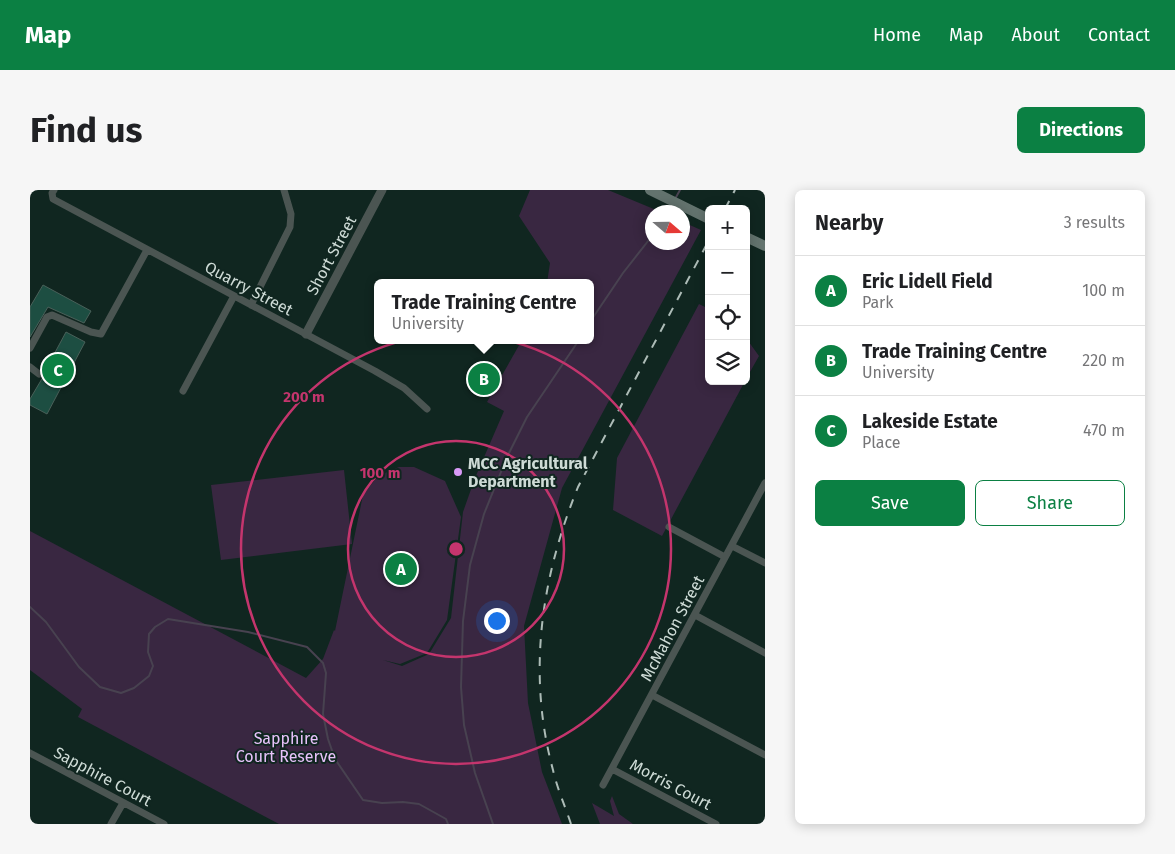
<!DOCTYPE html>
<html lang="en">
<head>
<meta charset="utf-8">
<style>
	:root { --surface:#fff; --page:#f6f6f6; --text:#202124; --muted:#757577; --line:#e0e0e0; --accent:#0b8043 }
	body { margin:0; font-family:"Fira Sans",sans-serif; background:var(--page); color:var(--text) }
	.controls { position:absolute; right:15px; top:15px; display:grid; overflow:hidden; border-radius:8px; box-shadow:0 2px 12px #0003 }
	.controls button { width:45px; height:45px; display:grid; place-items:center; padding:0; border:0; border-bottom:1px solid var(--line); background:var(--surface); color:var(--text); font:25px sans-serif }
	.compass { position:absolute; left:615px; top:15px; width:45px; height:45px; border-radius:50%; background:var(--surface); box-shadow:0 2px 12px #0003; rotate:110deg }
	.you { position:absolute; left:466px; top:430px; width:18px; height:18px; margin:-12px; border:4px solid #fff; border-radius:50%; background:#1a73e8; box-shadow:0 0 0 8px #1a73e833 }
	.badge { display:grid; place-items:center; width:32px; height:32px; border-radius:50%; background:var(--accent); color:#fff; font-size:16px; font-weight:700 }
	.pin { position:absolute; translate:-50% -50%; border:2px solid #fff; box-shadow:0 1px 5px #0006 }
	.popup { position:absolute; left:344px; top:89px; width:220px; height:65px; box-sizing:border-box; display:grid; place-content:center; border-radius:8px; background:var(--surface); filter:drop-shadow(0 1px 4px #0005); font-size:16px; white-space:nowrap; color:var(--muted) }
	.popup b { font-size:19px; color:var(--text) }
	.popup::after { content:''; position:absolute; left:50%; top:100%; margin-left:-10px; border:10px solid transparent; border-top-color:var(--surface) }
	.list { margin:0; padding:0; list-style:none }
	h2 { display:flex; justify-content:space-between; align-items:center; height:65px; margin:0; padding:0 20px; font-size:21px }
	h2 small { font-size:16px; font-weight:400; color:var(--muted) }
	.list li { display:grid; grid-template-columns:32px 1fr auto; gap:15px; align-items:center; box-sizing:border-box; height:70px; padding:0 20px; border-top:1px solid var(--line) }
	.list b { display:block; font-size:19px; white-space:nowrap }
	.list p { margin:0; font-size:16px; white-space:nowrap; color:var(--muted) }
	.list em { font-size:16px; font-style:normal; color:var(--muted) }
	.actions { display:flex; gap:10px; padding:15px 20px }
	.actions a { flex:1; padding:11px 0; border:1px solid var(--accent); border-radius:8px; text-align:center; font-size:18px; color:var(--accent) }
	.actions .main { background:var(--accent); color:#fff }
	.icon { flex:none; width:28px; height:28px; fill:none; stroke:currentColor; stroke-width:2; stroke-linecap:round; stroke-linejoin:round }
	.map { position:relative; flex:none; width:735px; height:634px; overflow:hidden; border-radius:8px }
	header { display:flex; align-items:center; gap:30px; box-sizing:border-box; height:70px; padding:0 25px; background:var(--accent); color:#fff }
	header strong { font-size:24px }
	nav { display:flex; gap:28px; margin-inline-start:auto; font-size:18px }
	.intro { display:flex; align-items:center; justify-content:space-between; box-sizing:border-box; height:120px; padding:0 30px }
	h1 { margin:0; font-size:35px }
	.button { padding:12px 22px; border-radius:8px; background:var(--accent); color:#fff; font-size:18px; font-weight:700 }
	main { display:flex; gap:30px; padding:0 30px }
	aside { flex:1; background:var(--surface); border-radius:8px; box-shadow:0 2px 12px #0003 }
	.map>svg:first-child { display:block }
	.green { fill:#392741 }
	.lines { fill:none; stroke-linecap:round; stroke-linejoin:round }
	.stream { stroke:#484250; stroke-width:2 }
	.building { fill:#1d4e42; stroke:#496059 }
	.minor { stroke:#4b5552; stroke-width:7 }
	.tertiary { stroke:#4b5552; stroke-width:9 }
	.secondary { stroke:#63736e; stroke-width:10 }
	.rail { stroke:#adbcb7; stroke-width:2; stroke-dasharray:9 9; stroke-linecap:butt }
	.ring { fill:none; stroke:#c4356d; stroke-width:2.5 }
	.poi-dot { fill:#d99af7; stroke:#102620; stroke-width:2 }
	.labels { text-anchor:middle; stroke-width:4; stroke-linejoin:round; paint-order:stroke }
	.street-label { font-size:16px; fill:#cedbd6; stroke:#102620 }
	.poi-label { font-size:16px; font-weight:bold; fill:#cedbd6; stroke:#102620; text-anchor:start }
	.park-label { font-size:16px; fill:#e8c2fb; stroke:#102620 }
	.centre { fill:#c4356d; stroke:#102620; stroke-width:2.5 }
	.ring-label { font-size:15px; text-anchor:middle; font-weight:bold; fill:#c4356d; stroke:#102620; stroke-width:4; stroke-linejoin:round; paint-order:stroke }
</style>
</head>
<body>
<header>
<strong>Map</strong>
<nav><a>Home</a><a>Map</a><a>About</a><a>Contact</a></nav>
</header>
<div class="intro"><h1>Find us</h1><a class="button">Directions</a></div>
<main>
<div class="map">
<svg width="735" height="634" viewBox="0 0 735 634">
	<rect width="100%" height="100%" fill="#102620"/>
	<path class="green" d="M500,0H578L631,22H622V52H652L653,32L671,40L532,298L494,436L498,513L512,582L532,634H249L48,527L52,519L0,480V341L276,488L293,469L304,440L305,441L333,305L348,286L369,277H384L415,291L431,327L417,430L397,463L370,474L353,470L372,476L399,464L421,428L433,322L445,288L474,221L457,212L492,150H560V93H517L520,73L489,26Z
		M669,114L679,119V191H715L632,346L583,320L587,268Z
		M716,148L729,166L716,189Z
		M314,280L322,354L191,370L181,295Z
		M582,606L589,624L603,634H570L562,613L584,626L580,611Z"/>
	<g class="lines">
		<path class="stream" d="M645,9L650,0
			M639,22L642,16
			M560,132L593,83L622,46
			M0,417L16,432L49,477L70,497L91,503L104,498L119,486L123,476L118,462L119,444L125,437L138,429L218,442L277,457L293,473L296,483L293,524L298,549L305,569L333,610L352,613L373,612L389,614L416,629L418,634
			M463,634L445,583L434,535L431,497L433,431L440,375L454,324L477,267L497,227L549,150"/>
	</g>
	<path class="building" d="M13,95L61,121L54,133L18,117L0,147V117Z
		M36,142L55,152L17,224L0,215V209L13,187L14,183Z"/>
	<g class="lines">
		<path class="minor" d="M24,0L22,3L23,9L345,181L374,198L397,219
			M221,115L260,37L261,24L254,0
			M0,158L17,127L22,125L61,142L71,144L117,60
			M0,177L9,184
			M153,201L204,106
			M639,337L695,367
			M702,356L735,373
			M665,425L735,463
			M622,505L735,565
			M0,563L134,634
			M582,579L686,634
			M573,595L735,293
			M81,634L93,613"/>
		<path class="tertiary" d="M276,144L352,0"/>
		<path class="secondary" d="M620,0L679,29
			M716,47L735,56"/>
		<path class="rail" d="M695,19L705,0
			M541,634C535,616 527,598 523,580C497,484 511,388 548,297L679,50"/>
	</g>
	<g class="ring">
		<circle cx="426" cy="359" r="108"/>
		<circle cx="426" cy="359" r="215"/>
	</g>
	<circle class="poi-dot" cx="428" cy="282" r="5"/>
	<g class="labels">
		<g class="street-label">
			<text transform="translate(301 65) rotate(-62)" y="6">Short Street</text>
			<text transform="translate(219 98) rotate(28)" y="6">Quarry Street</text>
			<text transform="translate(642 438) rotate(-62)" y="6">McMahon Street</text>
			<text transform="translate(73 586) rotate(28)" y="6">Sapphire Court</text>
			<text transform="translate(641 594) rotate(28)" y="6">Morris Court</text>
		</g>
		<g class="poi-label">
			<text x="438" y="279">MCC Agricultural<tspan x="438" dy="18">Department</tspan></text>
		</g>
		<g class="park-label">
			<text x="256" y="554">Sapphire<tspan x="256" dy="18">Court Reserve</tspan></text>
		</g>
	</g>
	<circle cx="426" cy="359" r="8" class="centre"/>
	<g class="ring-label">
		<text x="274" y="212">200 m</text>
		<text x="350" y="288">100 m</text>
	</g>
</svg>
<div class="controls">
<button>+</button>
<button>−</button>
<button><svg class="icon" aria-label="locate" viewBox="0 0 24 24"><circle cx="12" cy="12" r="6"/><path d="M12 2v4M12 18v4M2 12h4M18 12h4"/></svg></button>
<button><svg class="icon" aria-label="layers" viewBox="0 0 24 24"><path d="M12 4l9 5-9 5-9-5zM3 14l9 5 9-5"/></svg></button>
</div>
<svg class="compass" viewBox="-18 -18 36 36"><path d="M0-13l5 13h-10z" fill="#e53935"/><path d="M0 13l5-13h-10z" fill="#757577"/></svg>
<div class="you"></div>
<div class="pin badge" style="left:371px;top:379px">A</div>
<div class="pin badge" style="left:454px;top:189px">B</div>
<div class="popup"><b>Trade Training Centre</b>University</div>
<div class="pin badge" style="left:28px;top:180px">C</div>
</div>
<aside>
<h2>Nearby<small>3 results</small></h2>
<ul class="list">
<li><span class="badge">A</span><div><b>Eric Lidell Field</b><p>Park</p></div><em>100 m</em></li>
<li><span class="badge">B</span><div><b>Trade Training Centre</b><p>University</p></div><em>220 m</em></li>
<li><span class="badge">C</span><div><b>Lakeside Estate</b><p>Place</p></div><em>470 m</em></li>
</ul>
<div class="actions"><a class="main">Save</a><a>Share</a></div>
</aside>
</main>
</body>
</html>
